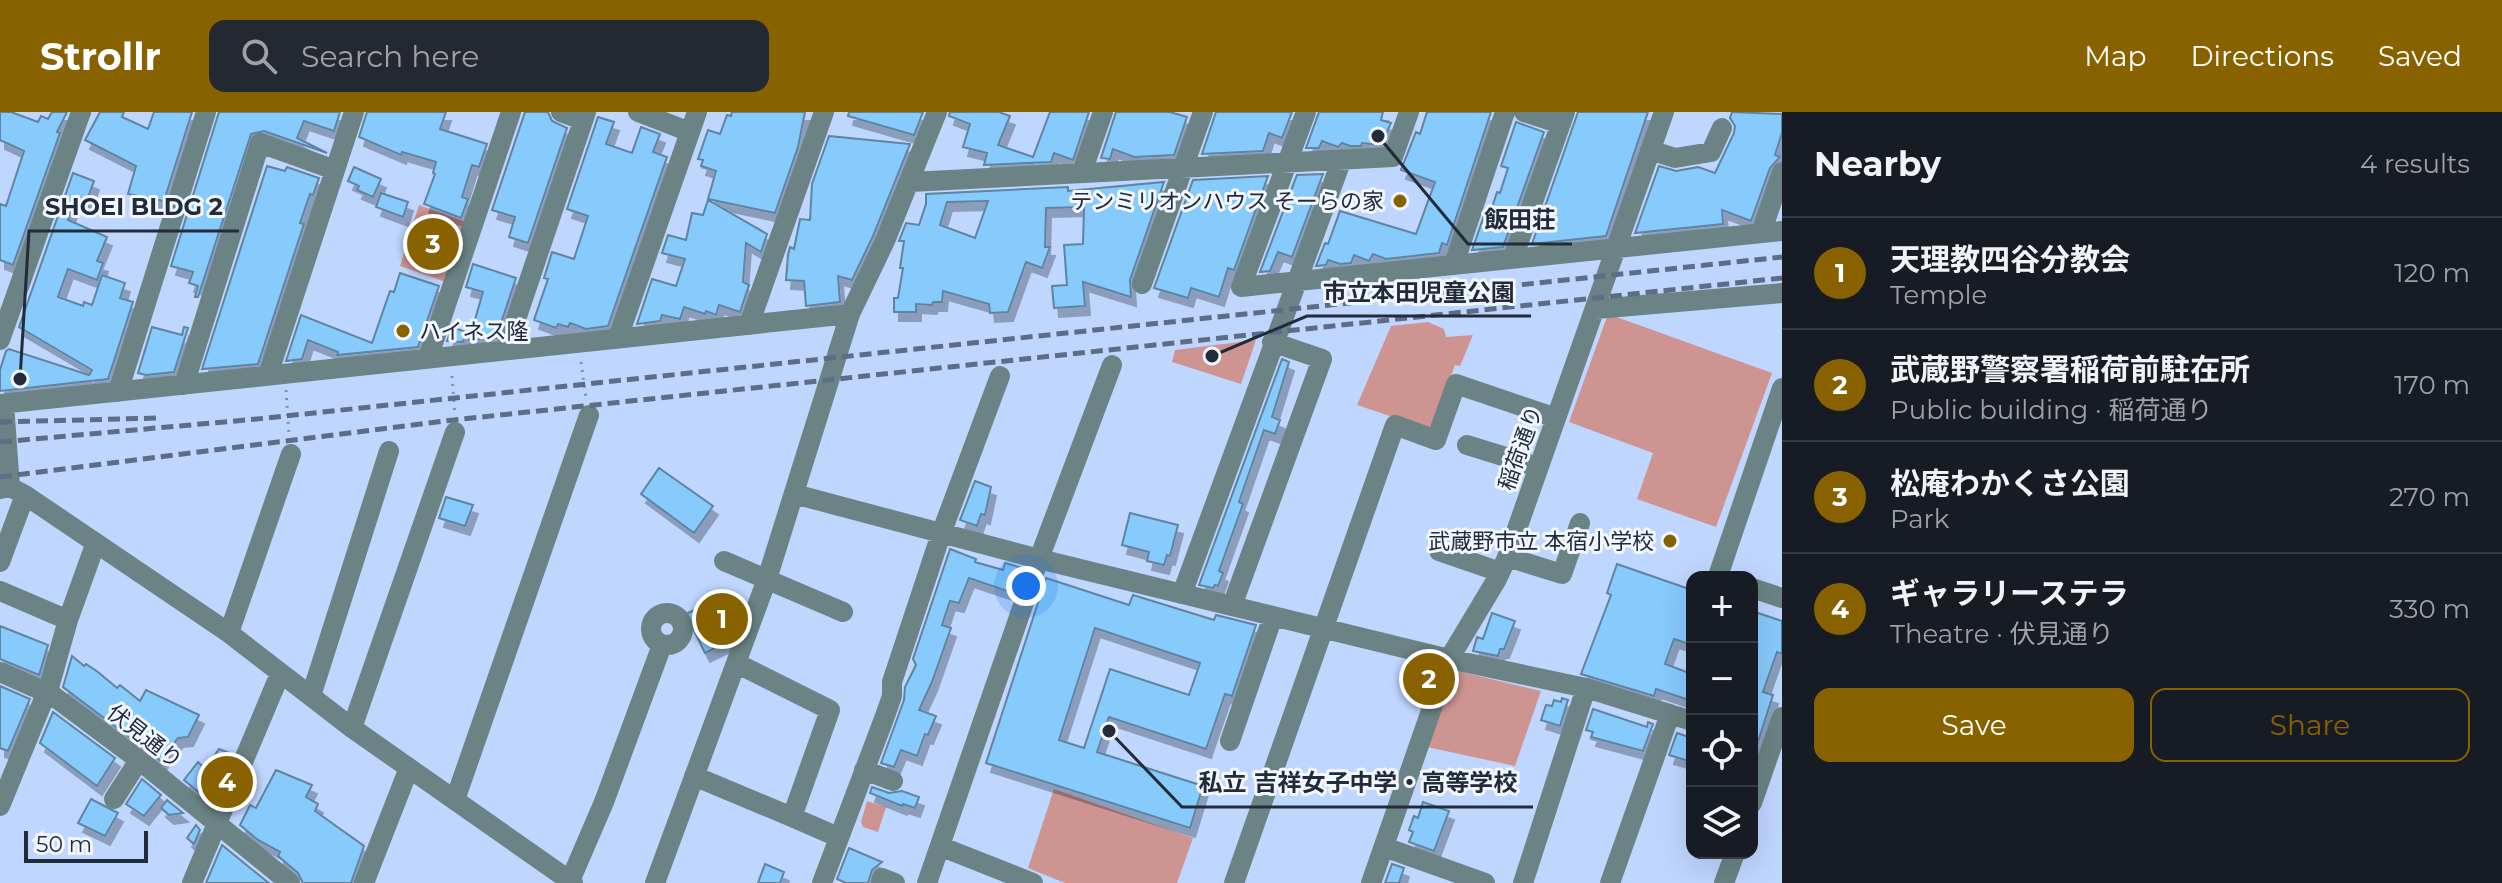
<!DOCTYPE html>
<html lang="en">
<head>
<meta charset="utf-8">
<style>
	:root { --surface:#171b24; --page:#242831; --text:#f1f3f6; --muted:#9ea1a6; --line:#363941; --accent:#896200 }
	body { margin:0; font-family:Montserrat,"Noto Sans JP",sans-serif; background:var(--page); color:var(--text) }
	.controls { position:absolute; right:24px; bottom:24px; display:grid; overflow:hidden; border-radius:16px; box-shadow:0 8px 32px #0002 }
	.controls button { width:72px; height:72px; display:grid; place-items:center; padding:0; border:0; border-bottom:2px solid var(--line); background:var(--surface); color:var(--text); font:40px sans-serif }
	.scale { position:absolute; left:24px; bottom:20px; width:124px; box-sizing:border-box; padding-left:8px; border:4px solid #222b3a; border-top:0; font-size:22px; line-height:28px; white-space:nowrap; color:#222b3a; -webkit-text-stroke:6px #f2f6ff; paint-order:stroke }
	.you { position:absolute; left:1026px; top:474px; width:28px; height:28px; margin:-20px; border:6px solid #fff; border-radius:50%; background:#1a73e8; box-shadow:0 0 0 12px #1a73e833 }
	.badge { display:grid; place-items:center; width:52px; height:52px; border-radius:50%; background:var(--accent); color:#fff; font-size:26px; font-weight:700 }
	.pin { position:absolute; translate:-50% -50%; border:4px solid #fff; box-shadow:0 2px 8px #0006 }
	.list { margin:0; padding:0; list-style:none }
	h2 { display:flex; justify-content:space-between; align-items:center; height:104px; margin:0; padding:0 32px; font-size:34px }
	h2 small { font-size:26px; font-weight:400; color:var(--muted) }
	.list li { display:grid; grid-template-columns:52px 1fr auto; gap:24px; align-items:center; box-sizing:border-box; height:112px; padding:0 32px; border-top:2px solid var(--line) }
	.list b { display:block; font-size:30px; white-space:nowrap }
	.list p { margin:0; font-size:26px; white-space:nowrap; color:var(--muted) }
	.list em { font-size:26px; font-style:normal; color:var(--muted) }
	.actions { display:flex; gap:16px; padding:24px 32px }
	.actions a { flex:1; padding:18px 0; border:2px solid var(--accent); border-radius:16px; text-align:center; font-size:28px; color:var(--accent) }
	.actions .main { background:var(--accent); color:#fff }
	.icon { flex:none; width:44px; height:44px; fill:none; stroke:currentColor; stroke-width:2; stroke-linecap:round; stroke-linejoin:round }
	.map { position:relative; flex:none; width:1782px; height:771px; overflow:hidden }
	header { display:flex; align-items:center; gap:48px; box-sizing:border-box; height:112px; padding:0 40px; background:var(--accent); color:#fff }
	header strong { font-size:38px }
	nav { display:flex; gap:44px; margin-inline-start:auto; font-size:28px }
	.search { width:560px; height:72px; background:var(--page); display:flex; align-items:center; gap:20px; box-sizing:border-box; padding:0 28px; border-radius:16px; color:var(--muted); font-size:30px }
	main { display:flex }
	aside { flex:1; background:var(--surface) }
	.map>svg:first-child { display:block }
	.green { fill:#ce9492 }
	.building { fill:#87cafc; stroke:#5e84a1; stroke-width:2; fill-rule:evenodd; filter:url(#shadow) }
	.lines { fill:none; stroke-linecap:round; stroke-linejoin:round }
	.path { stroke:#7f90ae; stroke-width:3; stroke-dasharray:2 6; stroke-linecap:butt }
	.minor { stroke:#6b8384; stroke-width:20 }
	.rail { stroke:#5e6d85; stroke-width:5; stroke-dasharray:12 6; stroke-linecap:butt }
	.poi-dot { fill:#896200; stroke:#f2f6ff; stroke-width:3 }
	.labels { text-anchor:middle; stroke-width:6; stroke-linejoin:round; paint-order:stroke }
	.poi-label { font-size:22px; fill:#222b3a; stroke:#f2f6ff; text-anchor:end }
	.street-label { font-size:22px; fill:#222b3a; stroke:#f2f6ff }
	.leader { fill:none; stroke:#222b3a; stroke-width:3 }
	.callout-dot { fill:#222b3a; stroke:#f2f6ff; stroke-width:3 }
	.callout-label { font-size:24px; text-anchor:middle; font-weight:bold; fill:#222b3a; stroke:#f2f6ff; stroke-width:6; stroke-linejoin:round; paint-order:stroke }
</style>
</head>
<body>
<header>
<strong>Strollr</strong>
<div class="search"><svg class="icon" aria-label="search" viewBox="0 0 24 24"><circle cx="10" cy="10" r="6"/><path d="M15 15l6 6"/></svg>Search here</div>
<nav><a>Map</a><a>Directions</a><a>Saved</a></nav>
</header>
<main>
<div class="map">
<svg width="1782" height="771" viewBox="0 0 1782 771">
	<defs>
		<filter id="shadow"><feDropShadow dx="5" dy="9" stdDeviation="0" flood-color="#0004"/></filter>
	</defs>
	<rect width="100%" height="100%" fill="#bfd6ff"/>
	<path class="green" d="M419,93L466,110L446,170L400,154Z
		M1608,202L1772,261L1716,415L1637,387L1653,341L1569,310Z
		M1428,210L1444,217L1446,225L1473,223L1460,254L1455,253L1431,318L1357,293L1391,214Z
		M1256,228L1241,272L1172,250L1175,238Z
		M1458,559L1541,579L1515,654L1427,635L1453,563Z
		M1054,677L1193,726L1177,771H1065L1028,756Z
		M867,689L886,695L878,720L863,715L861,710Z"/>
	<path class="building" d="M0,0H11L38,10L41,4L48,7L52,0H67L57,20L60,21L13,153L0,148V92L6,94L24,39L0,28Z
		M100,0H124L122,5L148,17L154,0H192L164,89L128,82L136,54L85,28Z
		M219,0H340L334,19L304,9L297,26L327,41L264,19L251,22L198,185H195L198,174L189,171L193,160L171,154Z
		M367,0H446L440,17L487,32L479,55L472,53L462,85L468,87L461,106L424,92L435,62L433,61L436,50L402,40L401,43L359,25Z
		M525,0H548L552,9L567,16L528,131L509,125L515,105L492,98Z
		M732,0H805L798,35L775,101L708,87L716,59L701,54L703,48L698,47L708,18L720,22L727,3L731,4Z
		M849,0H923L914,23L848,4Z
		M950,0H999L1010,4L998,33L1033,45L1050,0H1089L1073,48L1054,41L1051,50L984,53L987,41L963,35L970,12L949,4Z
		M1116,0H1170L1187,5L1174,43L1134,45L1113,37L1110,47L1101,46Z
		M1216,0H1292L1282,26L1269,21L1263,39L1202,42Z
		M1319,0H1383L1381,8L1391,11L1381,33L1362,31L1361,34H1350L1342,31L1338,35L1322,29L1319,36H1306Z
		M1427,0H1491L1447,133L1442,131L1439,141L1386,147L1373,142L1369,149L1354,143L1351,151L1340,152L1328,148L1326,153L1316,154L1325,131L1328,132L1340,99L1416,122L1435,70L1401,58L1416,20L1420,22Z
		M1578,0H1648L1606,124L1532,132Z
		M1732,0L1782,2V21L1775,43L1780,45L1770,56L1751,109L1722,98L1723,112L1635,121L1659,54L1676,59L1698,55L1715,61L1734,21L1735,14L1730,6Z
		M598,5L614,10L606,32L632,41L641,15L660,22L653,40L667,45L608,214L586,217L570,211L568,215L558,212L556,216L534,208L548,167L544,166L552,140L574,147L588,104L567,97Z
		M1516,10L1544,20L1503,135L1472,138L1485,101L1490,102L1497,80L1500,81L1508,56L1501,54Z
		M829,24L910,32L873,124L852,168L838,164L840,190L806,194L804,169L786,168L788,143L790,135L794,137L800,107L810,108L812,72Z
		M267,54L285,59L287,55L319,66L313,83L310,82L300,111L304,112L258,252L202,257Z
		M354,55L381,67L373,85L357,78L359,74L348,69Z
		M73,61L94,69L87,88L76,84L68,108L107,125L97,149L103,151L97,168L68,157L58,185L83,194L84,190L92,193L102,163L125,171L120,186L133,190L108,267L0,279V258L6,239L9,237L89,263L92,258L19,215Z
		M1323,62L1292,145L1278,140L1270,159L1260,160L1297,63Z
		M1268,64L1234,158L1228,156L1219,185L1191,176L1188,186L1154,176L1193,68Z
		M1164,70L1130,168L1131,185L1083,170L1085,194L1054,196L1052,174L1067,173L1064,133L1083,132L1084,95L1046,96L1045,135H1050L1042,156L1026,150L1008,200L990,201L989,192L943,179L942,190H933L932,193L916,192V200H894V186H898L903,156H900L904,129H899L906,111L919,113L926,92V82L1068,75V79ZM988,89L975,126L940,113L947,90Z
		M381,81L408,90L403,105L376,95Z
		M708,88L767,122L761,140L746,131L743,170L749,173L740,200L719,193L716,203L706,199L705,202L684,195L680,207L662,203L660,209L637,212L652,167L676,174L685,147L662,141L668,123L686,128L692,101L703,103Z
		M473,152L516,166L496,226L469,228L483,180L466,175Z
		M400,161L439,174L418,235L337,243L338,240L308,228L302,247L286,249L301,203L372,231L390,179L394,180Z
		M152,215L182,223L184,215L188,216L174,260L146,263L138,261Z
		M452,215L466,220L463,230L447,229Z
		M1282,247L1289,250L1272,305L1280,308L1275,322L1264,318L1239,390L1243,392L1219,459L1223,461L1218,474L1215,473L1213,476L1199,473Z
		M659,356L713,394L694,421L641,382Z
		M975,369L991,375L985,403L981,402L977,414L960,408Z
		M446,385L473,393L465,414L439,406Z
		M1130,401L1178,413L1170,444L1167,443L1164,453L1147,449L1149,440L1122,433Z
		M950,437L976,447L975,450L1003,458L1005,451L1022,456L1013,481L969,466L959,491L950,489L942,513L951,516L932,570L919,598L936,604L928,623L925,622L917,644L901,638L894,655L881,651L904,588L905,575L916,553L913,547Z
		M1617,452L1692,478V533L1674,527L1665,552L1692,562V589L1656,577L1654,584L1581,562L1611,483L1607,481Z
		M1046,466L1129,493L1133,483L1214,508L1216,503L1256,513L1232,584L1225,582L1206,637L1109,605L1097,640L1203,674L1190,716L986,651ZM1095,516L1200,551L1189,583L1110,557L1084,636L1059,628Z
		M721,485L738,489L742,497L731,528L705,541L686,502Z
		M1752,499L1782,509V542L1777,540L1763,580L1773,583L1755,639L1752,638Z
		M1492,501L1515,509L1504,537H1500L1498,544L1473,539L1477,525L1483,527Z
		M0,514L48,533L39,563L0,547Z
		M72,544L84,554L86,552L98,560L117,576L120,573L140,589L146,578L199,603L188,625L178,626L161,649L63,575Z
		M0,574L30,587L8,639L0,636Z
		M1562,586L1568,588L1560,614L1541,608L1546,593L1552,594L1554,588L1561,590Z
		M1593,597L1647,615L1648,610L1653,612L1643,639L1591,625L1593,620L1586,618Z
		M53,600L115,646L97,674L40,631Z
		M1677,621L1692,626V650L1669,643Z
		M219,637L232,642L212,691L184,668L198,650L205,657Z
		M276,658L312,673L306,685L318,692L315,699L364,734L351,771H303L298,761L278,744L280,740L258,728L240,713L250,693L256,696Z
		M142,667L161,683L144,704L126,692Z
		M872,675L889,681L902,679L919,685L915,696L903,692L902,694L870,681Z
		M91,687L118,701L105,724L78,711Z
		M167,688L183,701L169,703L161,696Z
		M1423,690L1449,699L1434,739L1409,730L1413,720L1409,718L1414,704L1418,706Z
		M196,713L200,718L194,732L187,726Z
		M222,733L265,768L269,771H206Z
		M849,736L882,750L872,758L868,771H846L837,767Z
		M765,752L784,760L780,771H758Z
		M1392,752L1404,756L1399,771H1385Z"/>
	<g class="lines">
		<path class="path" d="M581,250L586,286
			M452,264L455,304
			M286,278L289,323"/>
		<path class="minor" d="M561,0L583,8
			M638,0L690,20
			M1306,0L1241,175L1782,119
			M1524,0L1561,12
			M1650,38L1675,46L1711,40L1722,16
			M1082,60L1103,0
			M910,70L1393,45L1409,0
			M1761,121L1782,60
			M1513,146L1565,0
			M1454,152L1505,0
			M1142,172L1203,0
			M1596,197L1782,181
			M749,213L824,0
			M618,226L697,0
			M0,228L81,0
			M506,237L586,0
			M428,246L511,0
			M268,263L354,0
			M184,273L260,31L335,58
			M118,280L206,0
			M0,292L850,202
			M4,292L10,375
			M1467,333L1538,355
			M0,377L10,375L25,383L229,521L352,616L573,771
			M794,382L1039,447L1449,547L1586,576L1692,609
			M1439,439L1500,460
			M1507,445L1562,462L1580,411
			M724,449L843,500
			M0,450L25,383
			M1721,465L1718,464L1782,276
			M1752,476L1782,486
			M0,479L68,508
			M1182,482L1342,47
			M1232,494L1322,247L1272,230
			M651 517a16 16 0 1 1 32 0a16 16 0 1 1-32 0Z
			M229,521L291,342
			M736,551L830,598L792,705L838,725
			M0,560L52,583L139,648L290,771
			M311,584L389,339
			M352,616L455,320
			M1230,629L1273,504
			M864,658L893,669
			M694,664L792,705
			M114,687L139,648
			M455,688L589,303
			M1752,691L1782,605
			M0,694L50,572L68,508L95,433
			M942,735L1033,771
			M1384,735L1485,771
			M570,769L604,690L662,533
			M192,771L280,562
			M364,771L409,656
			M655,771L767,467L850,202L885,129L937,0
			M822,771L885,604L892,584V570L941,422L1000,264
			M881,771L882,766L895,771
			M927,771L1039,447L1112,253
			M1234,771L1395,313L1436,328L1456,272L1556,306
			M1371,771L1449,547L1497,467L1506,448L1664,0
			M1523,771L1586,576
			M1610,771L1670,602
			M1724,771L1735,741"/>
		<path class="rail" d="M0,310L160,306
			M0,330L257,307L1782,145
			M0,365L444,309L1782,166"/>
	</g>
	<g class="poi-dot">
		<circle cx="1400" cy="89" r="8"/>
		<circle cx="403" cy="219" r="8"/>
		<circle cx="1670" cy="429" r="8"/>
	</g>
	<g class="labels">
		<g class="poi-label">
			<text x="1384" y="97">テンミリオンハウス そーらの家</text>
			<text x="419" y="227" text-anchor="start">ハイネス隆</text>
			<text x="1654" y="437">武蔵野市立 本宿小学校</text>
		</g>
		<g class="street-label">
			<text transform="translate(1520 336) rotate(-70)" y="8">稲荷通り</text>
			<text transform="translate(145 624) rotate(38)" y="8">伏見通り</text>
		</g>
	</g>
	<path class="leader" d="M20 267L29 119H239M1378 24L1468 132H1572M1212 244L1307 204H1531M1109 619L1182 695H1533"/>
	<g class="callout-dot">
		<circle cx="20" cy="267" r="8"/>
		<circle cx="1378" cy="24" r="8"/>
		<circle cx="1212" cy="244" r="8"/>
		<circle cx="1109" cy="619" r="8"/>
	</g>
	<g class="callout-label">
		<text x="134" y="103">SHOEI BLDG 2</text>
		<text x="1520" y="116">飯田荘</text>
		<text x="1419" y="189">市立本田児童公園</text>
		<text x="1358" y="679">私立 吉祥女子中学・高等学校</text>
	</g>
</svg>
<div class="controls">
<button>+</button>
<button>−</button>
<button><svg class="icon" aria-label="locate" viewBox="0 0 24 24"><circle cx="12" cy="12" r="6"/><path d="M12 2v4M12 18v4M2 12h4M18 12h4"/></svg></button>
<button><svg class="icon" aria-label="layers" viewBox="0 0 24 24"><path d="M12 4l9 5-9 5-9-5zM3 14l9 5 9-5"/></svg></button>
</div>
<div class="scale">50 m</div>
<div class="you"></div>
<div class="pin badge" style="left:722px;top:507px">1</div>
<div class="pin badge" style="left:1429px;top:567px">2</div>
<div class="pin badge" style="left:433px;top:132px">3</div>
<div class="pin badge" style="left:227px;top:670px">4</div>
</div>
<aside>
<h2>Nearby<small>4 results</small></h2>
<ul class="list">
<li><span class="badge">1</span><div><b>天理教四谷分教会</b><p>Temple</p></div><em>120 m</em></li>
<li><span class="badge">2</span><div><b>武蔵野警察署稲荷前駐在所</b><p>Public building · 稲荷通り</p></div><em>170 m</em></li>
<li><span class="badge">3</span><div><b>松庵わかくさ公園</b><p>Park</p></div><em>270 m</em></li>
<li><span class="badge">4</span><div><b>ギャラリーステラ</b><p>Theatre · 伏見通り</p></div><em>330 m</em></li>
</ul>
<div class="actions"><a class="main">Save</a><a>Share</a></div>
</aside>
</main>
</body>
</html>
